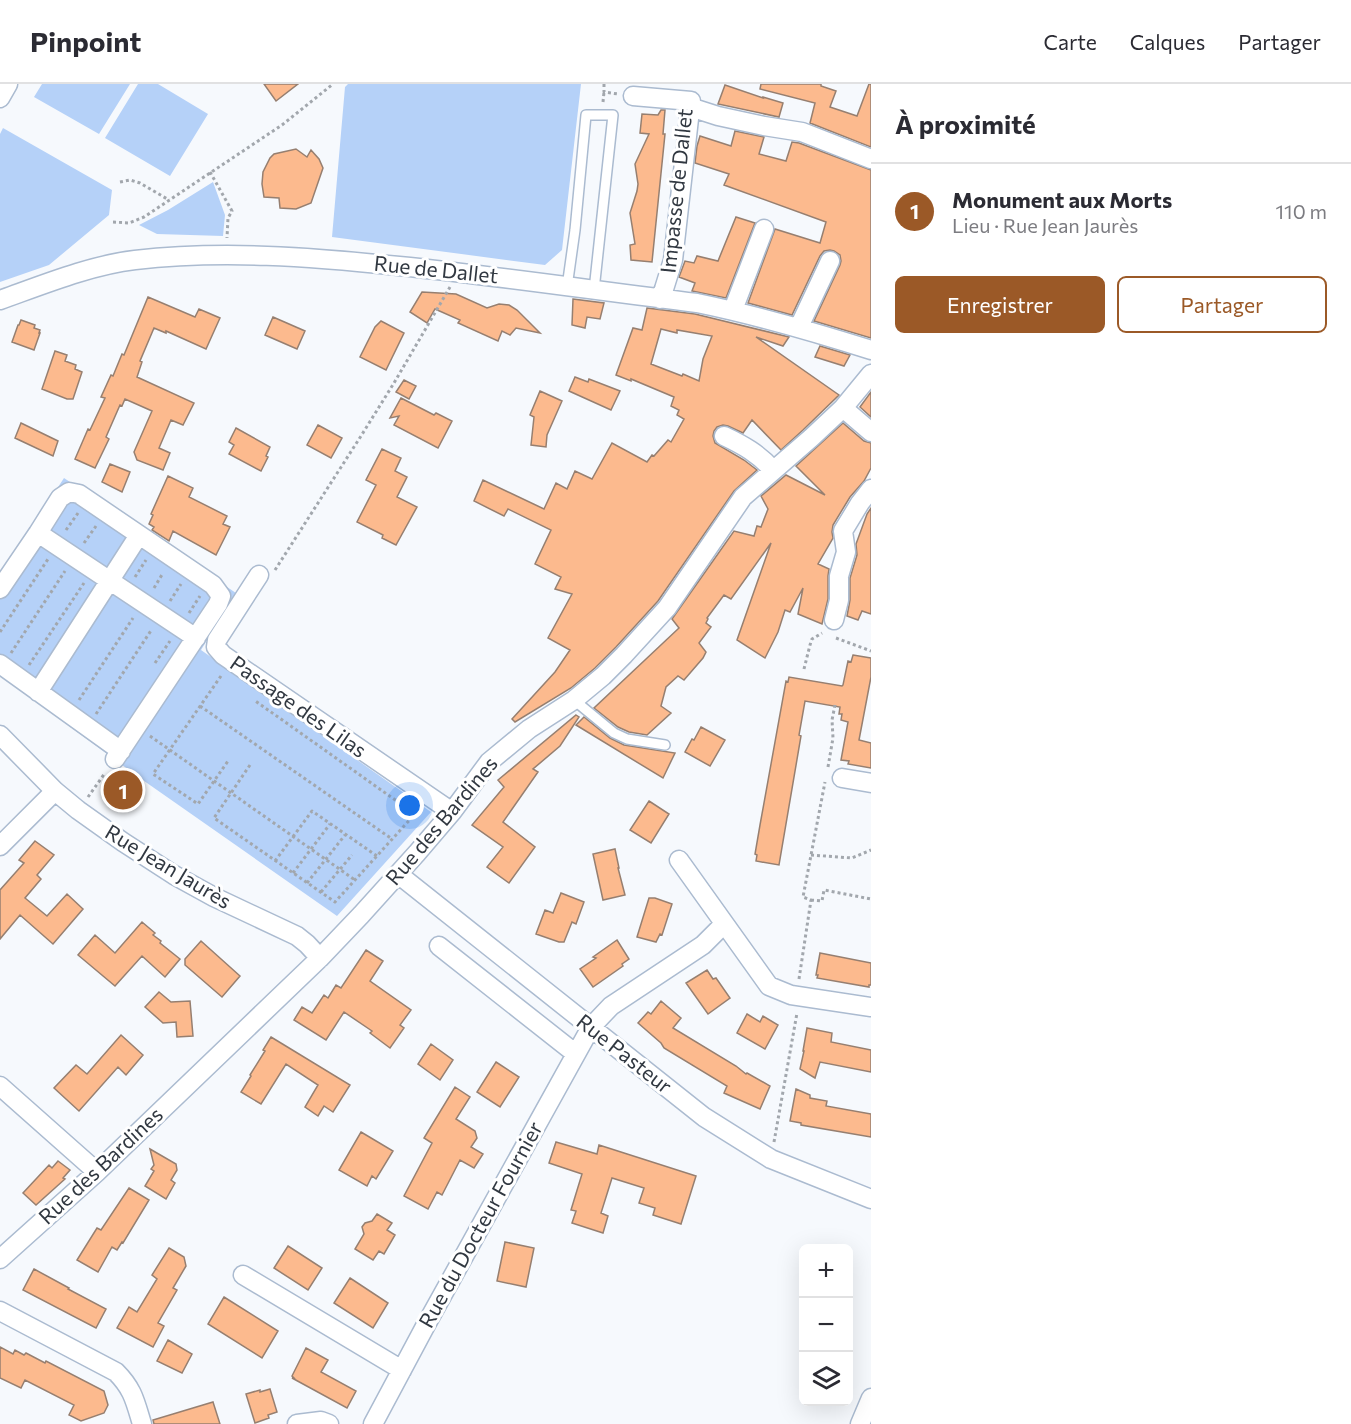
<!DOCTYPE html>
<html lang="fr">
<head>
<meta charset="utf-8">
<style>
	:root { --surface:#fff; --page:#f7f7f7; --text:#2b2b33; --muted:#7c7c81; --line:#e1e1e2; --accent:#9b5927 }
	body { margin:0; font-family:Commissioner,sans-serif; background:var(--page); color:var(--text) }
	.controls { position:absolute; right:18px; bottom:18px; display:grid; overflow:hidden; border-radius:9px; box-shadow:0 6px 24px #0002 }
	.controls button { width:54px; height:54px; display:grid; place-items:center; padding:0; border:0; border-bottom:2px solid var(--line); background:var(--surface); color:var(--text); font:30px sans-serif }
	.you { position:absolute; left:410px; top:722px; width:21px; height:21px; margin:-15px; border:4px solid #fff; border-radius:50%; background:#1a73e8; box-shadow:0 0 0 9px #1a73e833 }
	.badge { display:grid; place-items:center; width:39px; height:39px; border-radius:50%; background:var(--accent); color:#fff; font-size:20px; font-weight:700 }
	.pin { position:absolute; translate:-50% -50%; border:3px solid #fff; box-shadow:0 2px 6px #0006 }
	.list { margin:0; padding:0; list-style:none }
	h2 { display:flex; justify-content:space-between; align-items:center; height:78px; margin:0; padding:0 24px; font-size:26px }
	h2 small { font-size:20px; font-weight:400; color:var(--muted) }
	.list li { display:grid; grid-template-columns:39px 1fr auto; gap:18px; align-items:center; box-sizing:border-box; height:96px; padding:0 24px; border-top:2px solid var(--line) }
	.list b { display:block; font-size:22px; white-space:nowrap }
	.list p { margin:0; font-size:20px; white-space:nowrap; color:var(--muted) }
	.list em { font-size:20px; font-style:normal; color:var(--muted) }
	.actions { display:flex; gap:12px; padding:18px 24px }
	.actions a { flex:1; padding:14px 0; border:2px solid var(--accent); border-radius:9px; text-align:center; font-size:21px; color:var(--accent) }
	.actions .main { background:var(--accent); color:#fff }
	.icon { flex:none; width:33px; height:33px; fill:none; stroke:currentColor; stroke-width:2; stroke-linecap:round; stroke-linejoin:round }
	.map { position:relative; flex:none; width:871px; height:1340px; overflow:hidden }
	header { display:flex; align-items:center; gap:36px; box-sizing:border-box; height:84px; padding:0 30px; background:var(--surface); border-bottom:2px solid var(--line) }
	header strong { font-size:28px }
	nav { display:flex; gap:33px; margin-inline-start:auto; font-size:21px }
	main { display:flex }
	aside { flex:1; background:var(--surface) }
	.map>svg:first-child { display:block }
	.green { fill:#b5d1f8 }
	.building { fill:#fcba8e; stroke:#967f70; stroke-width:1.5; fill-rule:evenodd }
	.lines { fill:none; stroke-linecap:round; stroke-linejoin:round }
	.lane-casing { stroke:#abbbd0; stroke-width:12 }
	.street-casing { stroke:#abbbd0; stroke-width:21 }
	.path { stroke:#a2a7ad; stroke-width:3; stroke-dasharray:3 3; stroke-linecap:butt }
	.lane { stroke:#fff; stroke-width:9 }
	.street { stroke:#fff; stroke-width:18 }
	.labels { text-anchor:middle; stroke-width:6; stroke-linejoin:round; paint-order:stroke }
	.street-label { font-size:21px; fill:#313841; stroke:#fff }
</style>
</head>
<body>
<header>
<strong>Pinpoint</strong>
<nav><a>Carte</a><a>Calques</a><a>Partager</a></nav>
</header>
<main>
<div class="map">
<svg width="871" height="1340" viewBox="0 0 871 1340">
	<rect width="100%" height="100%" fill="#f6f9fd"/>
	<path class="green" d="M42,0H130L99,50L34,13Z
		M138,0H158L208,30L170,92L105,54Z
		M348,0H581L562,166L545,181L332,153L345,3Z
		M3,44L112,106L109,131L49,181L0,198V50Z
		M213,98L225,131L223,152L157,150L139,141L168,126Z
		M64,394L236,509L201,566L431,728L337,832L137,692L0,591V492Z"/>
	<path class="building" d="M264,0H298L276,17Z
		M761,0H821V2L836,7L830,23L857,32L869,0H871V63L810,39L815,19L760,5Z
		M725,1L763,14V13L783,19L779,33L718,20Z
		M661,26H665L663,50H665L652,178L631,176L630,161L635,160L630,129L637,107L638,100L635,80L649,50L640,49L642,30L658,31Z
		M735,47L764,53L759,70L786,77L792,58L799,59L871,86V254L814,237L840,181L841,177L840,171L834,167L830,166L824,167L820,172L792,231L748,219L775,145L820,159L826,138L724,101L729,90L695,79L697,62L700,52L731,62Z
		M296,65L307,73L311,66L319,75L323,84L311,119L296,125L280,124L279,114L264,113L262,100L263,88L270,74L274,70Z
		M736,133L755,139L726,214L692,207L695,199L679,193L685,177L694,179L697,172L718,177Z
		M422,208L456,210L487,224L499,220L509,221L517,226L540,249L516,244L510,251L502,247L498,257L458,239L460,236L435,225L427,239L410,228Z
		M148,213L195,233L199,225L220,234L206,265L166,247V249L154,244L140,277L142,278L137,293L194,319L183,341L171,336L159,364L170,369L163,386L137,376L134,368L152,327L125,315L122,322L120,321L106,353L109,355L95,384L75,375L88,345L90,346L105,314L101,313L111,291L113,292L122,270L124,271Z
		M573,215L604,219L600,235L587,233L585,244L572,241Z
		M647,224L695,230L789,253L783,262L756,253L839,311L803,346L781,366L752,336L743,349L728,342L723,341L717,343L714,347L713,352L715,359L744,376L757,386L734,407L658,517L616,563L595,584L571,604L515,638L512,635L555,588L570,566L548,554L572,510L555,505L561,493L535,480L551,446L508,425L504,432L474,417L483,396L544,425L556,399L567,405L575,387L592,395L612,359L647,378L652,371L654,372L668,356L671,358L684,335L677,331L679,326L671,322L674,313L631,295V297L616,291L633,244L642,246ZM661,245L677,249V246L712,252L703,275L699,297L683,290L682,292L651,280Z
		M273,233L305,247L297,265L265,251Z
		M21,236L35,241L34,244L40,246L39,249H40L34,266L12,258L18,241H19Z
		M381,237L404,249L386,286L360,273L375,243Z
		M820,262L850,271L844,282L815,273Z
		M55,267L67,271L65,277L76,281L75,285L82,288L73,315H67L42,305Z
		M575,293L588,298L589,295L620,307L611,326L569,307Z
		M404,296L416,302L409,315L396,308Z
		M540,307L562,317L547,351L546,363L531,361L534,333L530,331Z
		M871,308V333L860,323Z
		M401,314L434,331L436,329L452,337L438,364L394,341L399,332L390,334Z
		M21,339L58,357L53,372L15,354Z
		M843,339L864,357L871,359V384L864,397L850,413L833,441L832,448L833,454L818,480L829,485L828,492V515L822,540L798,530L803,504L790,528L785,526L778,548L765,574L737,556L771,459L731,515L724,511L707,534L708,535L706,539L711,543L699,559L706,568L703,574L684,596L678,592L666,603L661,622L671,629L647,651L629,648L618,643L594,624L679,544L672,535L734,447L754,452L757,442L761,443L768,425L761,412L786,391L825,411L796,382Z
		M318,341L342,354L331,374L307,361Z
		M236,344L270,363L266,372L268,373L261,387L229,370L234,361L229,358Z
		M382,365L401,374L395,387L407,393L397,413L417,423L396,461L382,454L383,451L357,438L376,401L366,396Z
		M110,380L130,388L122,408L102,398Z
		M168,392L193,404L189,413L227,432L223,440L230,443L216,471L173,447L169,457L152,446L154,443L149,440L153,431L151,430Z
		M871,424V530L862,527L858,536L847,532L850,516V494L857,471L856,460L867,430Z
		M853,571L871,574V593L859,656L871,659V684L848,680L849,677L841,676L848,638L841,636L842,630H839L840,623L805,617L799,651L801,652L779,781L756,777L757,771L755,770L760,741L786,597L788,598L789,593L842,602L843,601L848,577L851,578Z
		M576,631L579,633L560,662L533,685L538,688L503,738L535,763L509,799L487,783L503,763L472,741L504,703L498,696Z
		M584,633L610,654L624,661L675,669L663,694L576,641Z
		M701,643L725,656L710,682L685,668L692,655L694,656Z
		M649,717L669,730L651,759L630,746Z
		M35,757L54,771L37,791L41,795L25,814L47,832L67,810L83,825L53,860L20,831L0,855V806L24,779L19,776Z
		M615,765L619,784H618L625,811L603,816L593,770Z
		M561,809L584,818L576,840L572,838L564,858H559L536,850L545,826L553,829Z
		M649,814H655L672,820L662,851L660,850L656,858L637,853Z
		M142,838L155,849L153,851L161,857L160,859L180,875L165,893L142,872L115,902L78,871L95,851L115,869Z
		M617,856L629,875L622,880L623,882L593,903L580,885L596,874L593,873Z
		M201,857L240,892L222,913L185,881V875Z
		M366,866L383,877L370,897L411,926L400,941L404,944L390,964L370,949L372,947L344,928L326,956L294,936L302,923L312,929L324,911L328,914L336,901L341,904Z
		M820,869L871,879V901H869V903L817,894L818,891H816Z
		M707,886L713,895L716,894L730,914L708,930L686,899Z
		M159,908L171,918L190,917L193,952L177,953L176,938L163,939L145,923Z
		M661,917L681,934L673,944L736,982L746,990L747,989L770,1002L760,1025L724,1009L727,1002L664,964L661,959L638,939L648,928L651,930Z
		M747,930L760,938L763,932L778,941L765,965L737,949Z
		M807,944L832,949L831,958L871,966V988L820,978L815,994L800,985L804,967H803Z
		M121,951L143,971L126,991L118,983L79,1027L54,1004L76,981L87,990Z
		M271,953L350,1001L333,1028L324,1022L318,1032L305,1023L318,1001L286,980L261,1020L241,1008L251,992L250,991L265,967L263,966Z
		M431,960L453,976L440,996L418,980Z
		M496,978L519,993L500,1023L477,1008Z
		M455,1003L470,1013L456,1035L475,1047L477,1054L471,1063L483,1070L474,1084L460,1076L442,1111L437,1108L428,1125L404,1112L432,1059L424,1054Z
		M796,1005L810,1011V1014L827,1017L826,1022L871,1030V1053L801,1041V1039L790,1037Z
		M361,1048L393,1067L376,1095L372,1092L367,1102L339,1086Z
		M556,1058L597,1070L599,1061L696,1092L681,1140L653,1131L655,1124L639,1119L644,1104L612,1094L601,1129L608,1132L603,1149L572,1139L576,1127L571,1126L582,1090L549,1079Z
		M150,1065L176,1080L177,1086L171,1096L175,1099L166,1115L145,1102L154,1087L151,1085L154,1081Z
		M58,1077L70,1086L63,1094L65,1095L36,1121L23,1109L49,1081L52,1084Z
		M129,1104L149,1116L123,1159L122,1158L117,1166L112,1163L98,1188L77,1176L97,1144L101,1146Z
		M377,1130L392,1139L387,1146L395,1151L384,1170L379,1167L373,1176L355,1165L364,1150L362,1143L365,1139L372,1137Z
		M505,1158L534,1164L526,1203L497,1197Z
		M288,1162L322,1184L308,1206L274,1184Z
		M169,1164L184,1173L186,1182L173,1204L177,1206L158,1239L164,1242L153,1263L117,1244L129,1223L137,1228L157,1195L152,1191Z
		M34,1185L69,1204L68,1205L106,1225L96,1244L23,1206Z
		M350,1194L388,1219L373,1244L334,1219Z
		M224,1213L278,1247L262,1274L208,1240Z
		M168,1256L192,1270L182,1289L157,1277Z
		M0,1263L13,1270L15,1266L24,1271L26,1269L45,1279L46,1277L104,1307L108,1321L104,1329L81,1337L69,1331L74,1321L25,1296L21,1304L0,1294Z
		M306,1264L328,1276L321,1288L356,1307L347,1324L292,1294H294L292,1292Z
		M270,1305L277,1328L268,1331L269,1334L255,1339L246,1310L260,1306V1308Z
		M213,1318L220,1340H154L153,1336Z"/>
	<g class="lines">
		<defs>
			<path id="lane" d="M567,203L575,146L586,31H613L594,206
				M574,616L614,649L627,655L665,661"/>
			<path id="street" d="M633,12L691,17L673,176L664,205L660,215
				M0,14L8,0
				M690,23L718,32L764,42L802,48L871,75
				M0,216C42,201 91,181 135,176C223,166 311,173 399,182C499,192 598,207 697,219C756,231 814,248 871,266
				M733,226L764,145
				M799,243L830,177
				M843,324L871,348
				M724,352C743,361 759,370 773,386
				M38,449L196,554
				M259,491L217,556L216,563L223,571L452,728
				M0,505L38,449L60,414L69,408L79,410L213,501L221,512L218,520L115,675
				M834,536L839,516V492L846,468L843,447L860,419L871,405
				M0,580L121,667
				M38,608L139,451
				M0,651L55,707L78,726L123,758L174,791L214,813L297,852L307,860L320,874
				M842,694L871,699
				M0,762L55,707
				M679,776L769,902L791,911L871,923
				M398,790L704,1033L771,1075L871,1115
				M439,862L576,970
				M0,1002L97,1088
				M0,1175L97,1088L320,874L361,831L417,769L452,728L489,678L529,645L574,616L603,592L624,571L667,524L743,413L811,354L843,324L871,290
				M243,1191L402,1286
				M0,1227L116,1288C133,1305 135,1317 142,1340
				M297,1340L321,1337L329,1340
				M373,1340L428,1237L591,943L611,922L703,861L724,840
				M860,1340L871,1314"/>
		</defs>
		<use href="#lane" class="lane-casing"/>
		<use href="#street" class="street-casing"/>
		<path class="path" d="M604,0V8L618,10
			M603,18L604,8
			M210,88L232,127L228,134L227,154
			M120,98L130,96L140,99L169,116
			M113,138L129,139L144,133L282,41L333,0
			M66,446L78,429
			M84,459L96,442
			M275,486L361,352L394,299L450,203
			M135,493L146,476
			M154,504L163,489
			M170,517L181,500
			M189,529L200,512
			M0,548L48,475
			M836,554L871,567
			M11,569L65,487
			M155,579L170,557
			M29,581L84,499
			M804,585L810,561L812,555L822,549
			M221,592L153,690L198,720L228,677
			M79,616L133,534
			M200,622L392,755
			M96,630L152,545
			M150,652L355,796
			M250,681L214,734L335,818L415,730L254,616
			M828,683L833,654L832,636L835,621
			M88,713L105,689
			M811,771L852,774L871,766
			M275,777L312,727L377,772
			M293,789L330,740
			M307,799L345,751
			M321,808L352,771
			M811,816L822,817L824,806L871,815
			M799,895L811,816L803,813L825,698
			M774,1058L797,929"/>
		<use href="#lane" class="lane"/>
		<use href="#street" class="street"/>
	</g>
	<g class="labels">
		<g class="street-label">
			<text transform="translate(677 107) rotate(-84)" y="7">Impasse de Dallet</text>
			<text transform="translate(436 186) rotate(6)" y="7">Rue de Dallet</text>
			<text transform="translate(298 623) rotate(35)" y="7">Passage des Lilas</text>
			<text transform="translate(442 737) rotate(-50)" y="7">Rue des Bardines</text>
			<text transform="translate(168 783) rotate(31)" y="7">Rue Jean Jaurès</text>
			<text transform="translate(624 970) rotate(38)" y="7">Rue Pasteur</text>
			<text transform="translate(101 1082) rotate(-43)" y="7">Rue des Bardines</text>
			<text transform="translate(481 1141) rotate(-61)" y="7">Rue du Docteur Fournier</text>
		</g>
	</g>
</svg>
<div class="controls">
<button>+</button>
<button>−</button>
<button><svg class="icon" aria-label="layers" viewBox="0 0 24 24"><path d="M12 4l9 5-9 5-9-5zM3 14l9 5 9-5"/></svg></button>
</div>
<div class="you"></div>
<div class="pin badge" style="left:123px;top:706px">1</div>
</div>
<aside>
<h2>À proximité<small></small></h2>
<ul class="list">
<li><span class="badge">1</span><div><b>Monument aux Morts</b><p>Lieu · Rue Jean Jaurès</p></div><em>110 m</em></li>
</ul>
<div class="actions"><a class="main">Enregistrer</a><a>Partager</a></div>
</aside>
</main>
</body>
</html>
